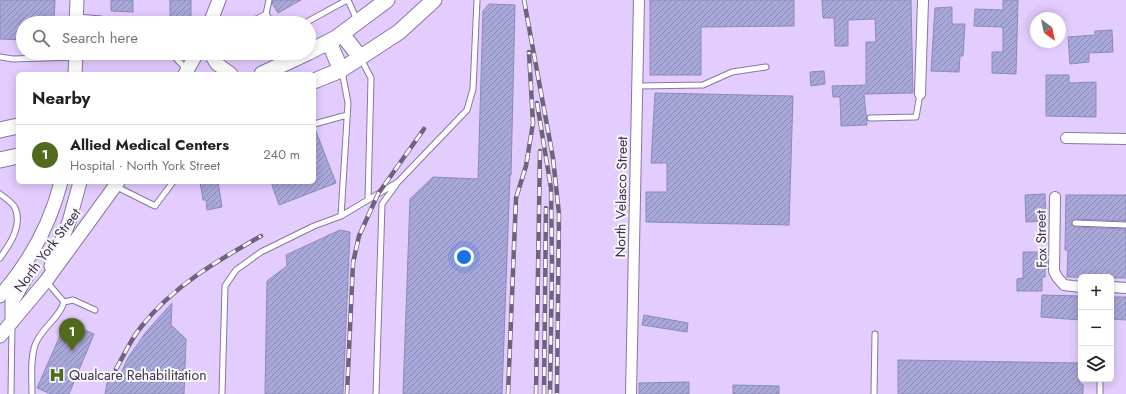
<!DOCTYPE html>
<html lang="en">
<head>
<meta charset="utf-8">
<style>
	:root { --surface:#fff; --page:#f2f2f2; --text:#202124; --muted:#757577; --line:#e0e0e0; --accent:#516a1b }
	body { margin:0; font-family:Jost,sans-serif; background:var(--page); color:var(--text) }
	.controls { position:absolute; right:12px; bottom:12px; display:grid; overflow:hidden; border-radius:6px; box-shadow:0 2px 10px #0003 }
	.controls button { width:36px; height:36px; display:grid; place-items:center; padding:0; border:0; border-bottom:1px solid var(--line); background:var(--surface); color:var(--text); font:20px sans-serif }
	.compass { position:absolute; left:1030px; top:12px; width:36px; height:36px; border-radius:50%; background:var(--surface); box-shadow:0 2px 10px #0003; rotate:147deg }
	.you { position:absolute; left:464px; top:257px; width:14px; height:14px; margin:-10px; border:3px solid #fff; border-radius:50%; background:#1a73e8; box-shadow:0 0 0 6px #1a73e833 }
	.badge { display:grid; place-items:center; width:26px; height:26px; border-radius:50%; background:var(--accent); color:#fff; font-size:13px; font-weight:700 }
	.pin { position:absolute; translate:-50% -33px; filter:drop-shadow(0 1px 2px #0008) }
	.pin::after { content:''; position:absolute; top:21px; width:14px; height:12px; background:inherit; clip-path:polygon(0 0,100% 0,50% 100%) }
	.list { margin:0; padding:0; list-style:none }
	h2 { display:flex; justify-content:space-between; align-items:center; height:52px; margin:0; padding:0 16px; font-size:17px }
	h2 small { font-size:13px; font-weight:400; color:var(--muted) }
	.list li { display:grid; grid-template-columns:26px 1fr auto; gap:12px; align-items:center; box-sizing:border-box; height:60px; padding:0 16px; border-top:1px solid var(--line) }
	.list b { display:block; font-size:15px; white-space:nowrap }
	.list p { margin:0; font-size:13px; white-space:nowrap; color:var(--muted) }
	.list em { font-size:13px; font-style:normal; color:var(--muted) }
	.icon { flex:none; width:22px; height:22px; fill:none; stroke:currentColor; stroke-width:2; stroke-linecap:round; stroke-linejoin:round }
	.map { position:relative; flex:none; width:1126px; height:394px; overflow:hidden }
	.search { position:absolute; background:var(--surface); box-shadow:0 2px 10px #0003; left:16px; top:16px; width:300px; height:44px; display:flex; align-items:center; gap:10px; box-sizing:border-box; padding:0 14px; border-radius:22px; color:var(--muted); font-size:15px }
	.panel { position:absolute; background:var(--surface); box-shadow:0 2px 10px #0003; left:16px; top:72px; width:300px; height:112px; border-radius:6px }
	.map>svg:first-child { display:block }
	.building { fill:url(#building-hatch); stroke:#8b8aba }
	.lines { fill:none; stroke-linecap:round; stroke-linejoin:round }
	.service-casing { stroke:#8a75a2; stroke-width:7 }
	.minor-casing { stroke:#8a75a2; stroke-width:12 }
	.secondary-casing { stroke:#8a75a2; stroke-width:15 }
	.primary-casing { stroke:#8a75a2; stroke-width:17 }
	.service { stroke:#fff; stroke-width:5 }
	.minor { stroke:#fff; stroke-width:10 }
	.secondary { stroke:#fff; stroke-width:13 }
	.primary { stroke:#fff; stroke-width:15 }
	.rail-casing { stroke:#6f627e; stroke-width:4.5 }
	.rail { stroke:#faf7fd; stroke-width:3; stroke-dasharray:9; stroke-linecap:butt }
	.labels { text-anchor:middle; stroke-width:4; stroke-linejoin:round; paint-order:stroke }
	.street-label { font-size:14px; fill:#3c3346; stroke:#faf7fd }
	.poi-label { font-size:14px; fill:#3c3346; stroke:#faf7fd; text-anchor:start }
</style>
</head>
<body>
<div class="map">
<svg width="1126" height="394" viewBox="0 0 1126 394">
	<defs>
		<pattern id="building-hatch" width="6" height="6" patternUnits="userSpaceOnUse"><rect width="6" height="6" fill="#a9a8da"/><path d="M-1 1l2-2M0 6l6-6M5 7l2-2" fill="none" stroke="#8b89b3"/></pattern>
	</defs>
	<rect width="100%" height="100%" fill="#e3ccfe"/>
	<path class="building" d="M0,0H55L54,23H23V40L0,39Z
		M111,0H133V12L111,11Z
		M170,0H191V23H170Z
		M273,0H301L278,13L272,3Z
		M650,0H794V26L701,27V75H650Z
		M822,0H911L913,93L864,94L867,125L841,126L840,97H833L832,86L866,85V42H876L875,19L848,20V46H835L834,18H823Z
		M1003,0H1018L1016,74L992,73V52H1003V27L974,26L975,9L1003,10Z
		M489,4L515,5L511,175H510L502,394H403L410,199L433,177L478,179L483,11Z
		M952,7V24H965L963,56H960L959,72L931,71L935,8Z
		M1112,30L1113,52L1089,53V62L1070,64L1068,37L1095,35V31Z
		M824,71L825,84L811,86L810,72Z
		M1046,75H1069V83L1096,82V117L1046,116Z
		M655,93L793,96L789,225L646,222V192H667V163H651Z
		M315,129L336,183L279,205L271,182H314Z
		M200,182H218L222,207L207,210L206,200H203Z
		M1045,194L1046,221L1026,222L1025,195Z
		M1066,195H1126V221L1075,219L1071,223L1075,227L1126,229V278L1067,277L1068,250H1065Z
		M340,230L350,232L343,394H265L267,281L287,266L286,255Z
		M1023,252H1047V269L1045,268V277H1042V291H1017V279L1023,278Z
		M1042,295L1081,296V320L1041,317Z
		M1113,297H1126V320L1113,319Z
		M172,303L171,325L186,339L184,394H105L109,373L119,377L128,358L146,332Z
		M644,315L688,323L687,332L642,325Z
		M66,322L94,334L69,394H51L37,388Z
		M898,360L1080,363V384H1083V394H898Z
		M689,382V394H639V383Z
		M733,385L779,386V394H733Z"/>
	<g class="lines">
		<defs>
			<path id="service" d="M348,0L357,20
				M266,14L272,23
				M77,17L101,19L111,23
				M213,19L249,23L266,14L269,0
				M305,23L347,0
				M171,53L187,70
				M0,57L13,59L75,57
				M361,59L371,78L368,200
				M637,86L703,85L732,72L766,67
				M870,118L916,117L920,94
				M314,124L347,115
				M115,186L155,206L173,182
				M0,194C4,197 11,202 14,206C24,224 10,244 0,258
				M341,216L348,103L342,71
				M1075,223L1126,225
				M64,302L73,300L95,310
				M11,394L12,325
				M32,394C32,378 30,360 35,345C41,328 59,319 64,302L47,282
				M222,394L225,286L236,270L261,252L314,226L341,216L398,182L467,110L473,89L477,0
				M376,394L382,204L396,185
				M874,394L875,334
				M1100,394V379"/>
			<path id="minor" d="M920,94L923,0
				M1066,138L1126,139
				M1055,197L1054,271L1057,277L1064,285L1081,287
				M1111,287L1126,288
				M631,394L639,0"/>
			<path id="secondary" d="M76,23L77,0
				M210,23L219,0
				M210,53L217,64L231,74
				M75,74L76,53
				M185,74L197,53
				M51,266L69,222L80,182
				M0,296C29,263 50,225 61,182
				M12,322V302L31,269
				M0,336L46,281L118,182"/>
			<path id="primary" d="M342,34L360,57
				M329,42L341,70
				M309,52L336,38L387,0
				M262,74L307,53
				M314,81L341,70L399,32L434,0
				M0,130L18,126
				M0,160L18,156"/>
		</defs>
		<use href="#service" class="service-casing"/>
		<use href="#minor" class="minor-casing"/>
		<use href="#secondary" class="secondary-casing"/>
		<use href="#primary" class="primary-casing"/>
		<use href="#service" class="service"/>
		<use href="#minor" class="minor"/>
		<use href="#secondary" class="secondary"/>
		<use href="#primary" class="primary"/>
		<defs>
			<path id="rail" d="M524,0L553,158L559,214L557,394
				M537,103L551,188L552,264L550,394
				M116,369C124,355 131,339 141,327C173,286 217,261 261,236
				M347,394L353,263L359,236L378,194L424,129
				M508,394L516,198L526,166L533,123L529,52
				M536,394L540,151
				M544,394L546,208"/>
		</defs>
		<use href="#rail" class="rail-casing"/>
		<use href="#rail" class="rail"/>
	</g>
	<defs>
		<symbol id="hospital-bare" viewBox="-9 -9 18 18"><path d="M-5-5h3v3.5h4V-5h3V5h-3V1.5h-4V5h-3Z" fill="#516a1b" stroke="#faf7fd" stroke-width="2.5" paint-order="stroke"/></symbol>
	</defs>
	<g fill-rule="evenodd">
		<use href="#hospital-bare" x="46" y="364" width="22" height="22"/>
	</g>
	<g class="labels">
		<g class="street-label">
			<text transform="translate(621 197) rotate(-89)" y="5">North Velasco Street</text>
			<text transform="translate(1041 239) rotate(-91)" y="5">Fox Street</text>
			<text transform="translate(47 250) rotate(-53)" y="5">North York Street</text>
		</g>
		<g class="poi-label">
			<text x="69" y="380">Qualcare Rehabilitation</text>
		</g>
	</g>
</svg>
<div class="controls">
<button>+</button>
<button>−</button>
<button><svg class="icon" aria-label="layers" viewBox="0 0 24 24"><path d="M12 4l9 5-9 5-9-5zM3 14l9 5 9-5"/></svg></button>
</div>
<svg class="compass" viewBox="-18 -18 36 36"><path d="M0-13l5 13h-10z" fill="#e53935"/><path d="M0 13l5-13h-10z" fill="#757577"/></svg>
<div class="you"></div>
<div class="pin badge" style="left:72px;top:351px">1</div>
<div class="search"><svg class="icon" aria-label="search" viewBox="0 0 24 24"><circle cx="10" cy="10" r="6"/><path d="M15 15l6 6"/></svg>Search here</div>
<section class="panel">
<h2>Nearby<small></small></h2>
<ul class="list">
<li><span class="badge">1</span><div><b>Allied Medical Centers</b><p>Hospital · North York Street</p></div><em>240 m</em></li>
</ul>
</section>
</div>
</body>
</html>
